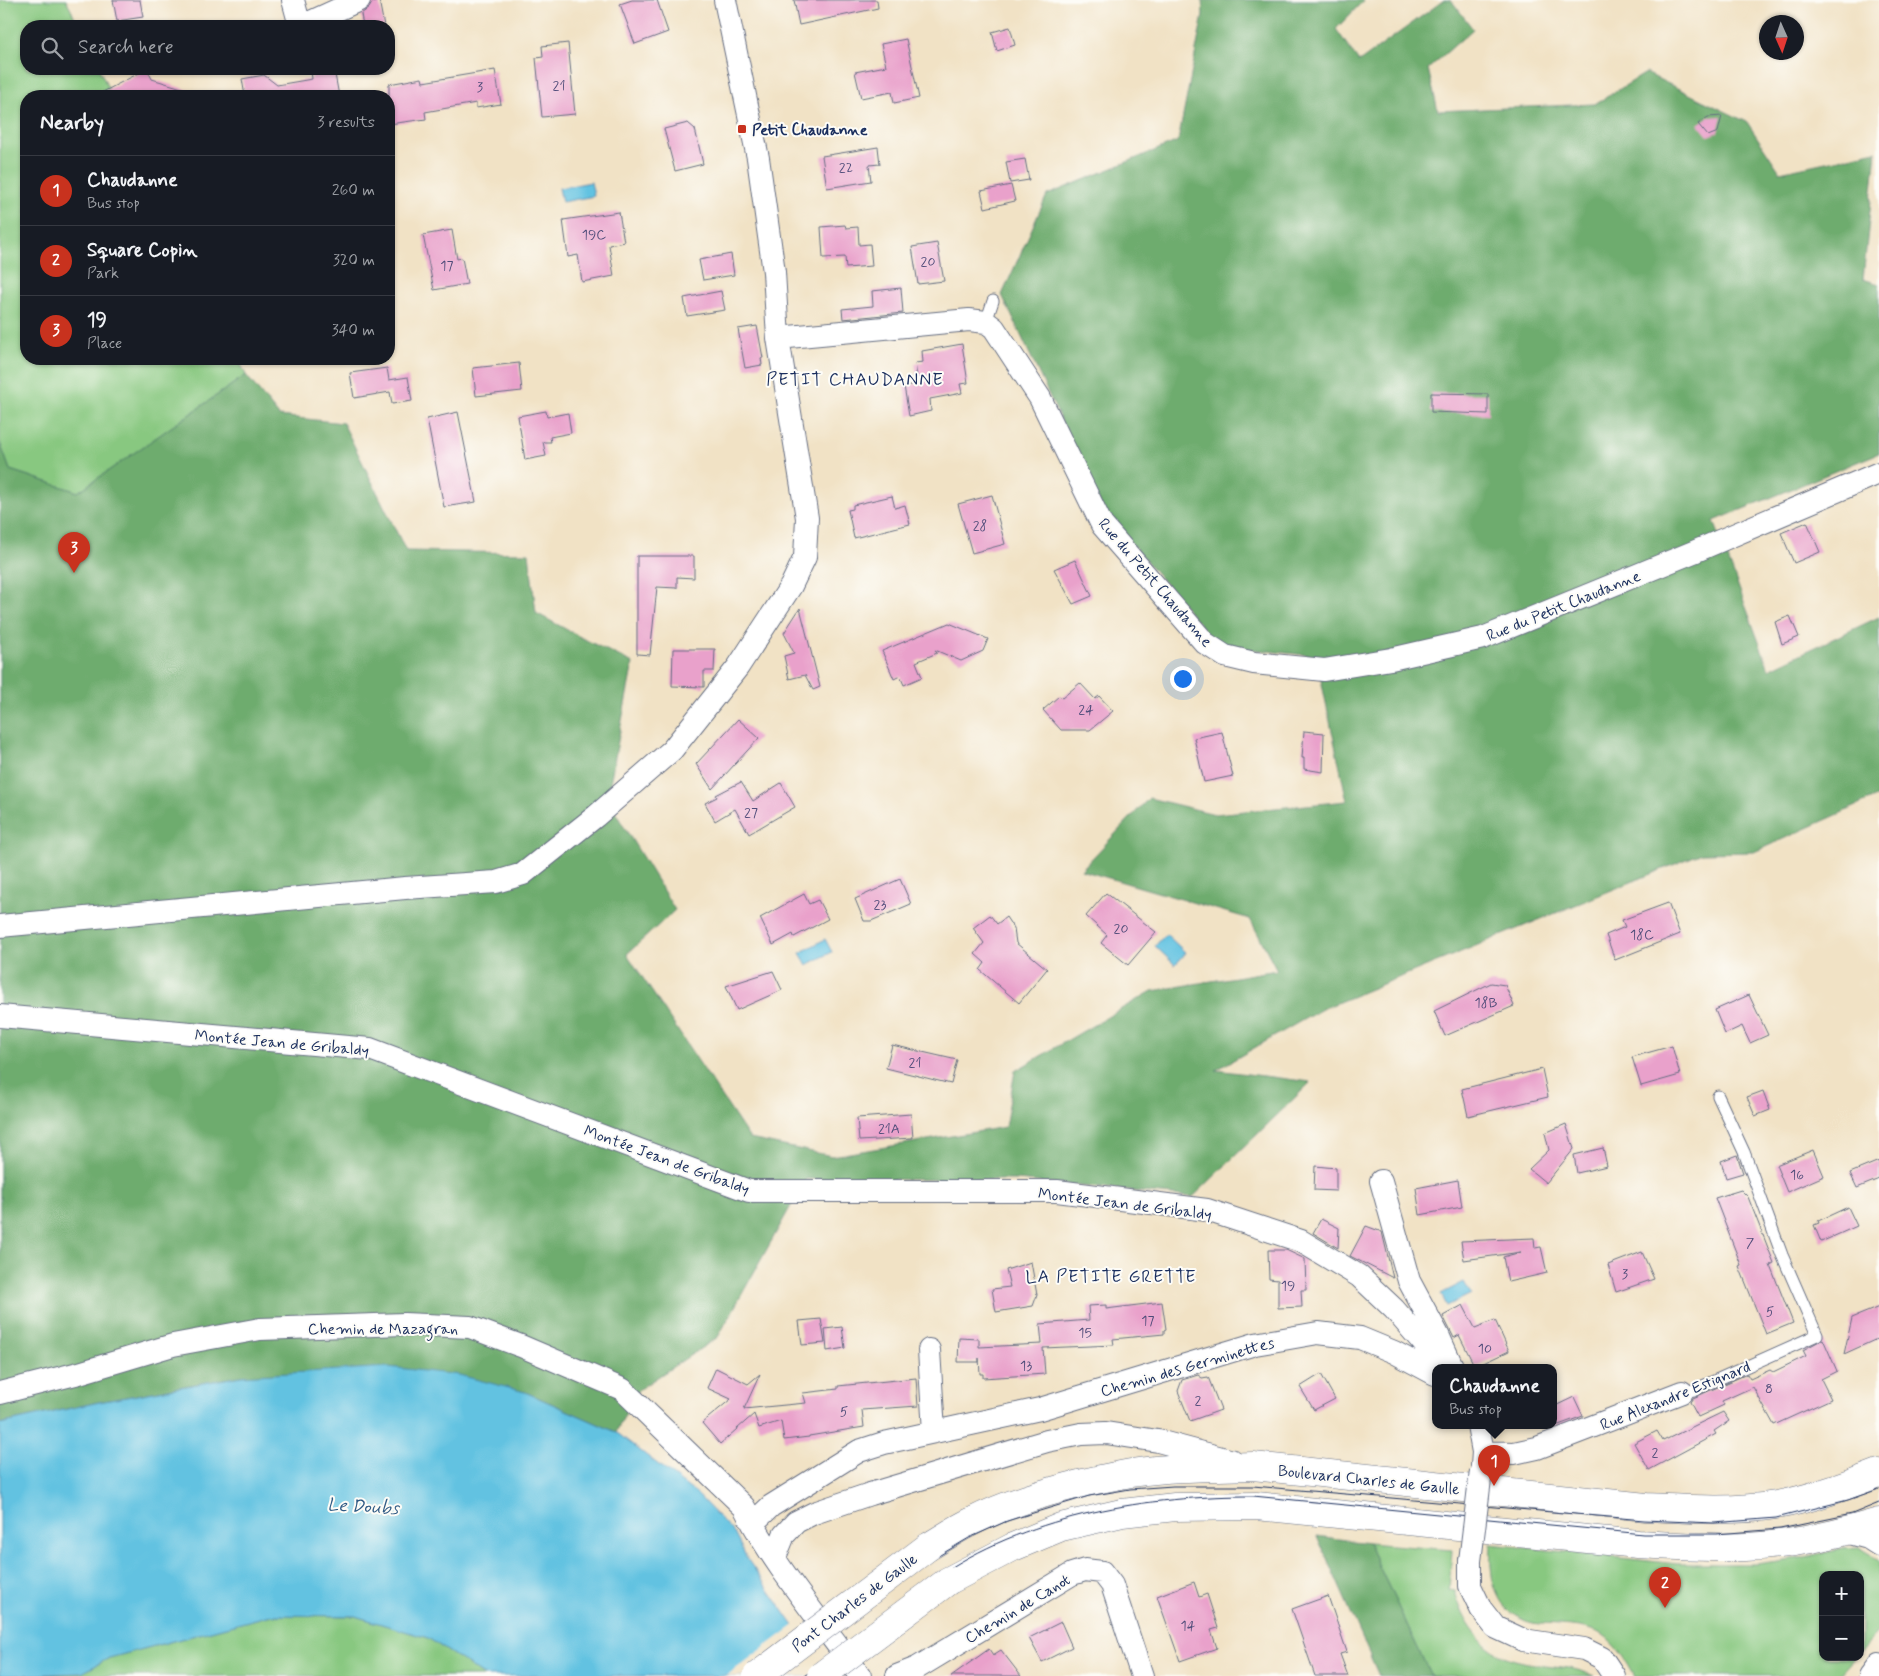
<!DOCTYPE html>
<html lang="en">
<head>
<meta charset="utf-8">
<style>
	:root { --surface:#171b24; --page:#242831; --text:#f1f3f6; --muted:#9ea1a6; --line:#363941; --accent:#c8321e }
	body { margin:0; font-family:Mynerve,sans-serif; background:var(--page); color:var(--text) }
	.controls { position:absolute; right:15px; bottom:15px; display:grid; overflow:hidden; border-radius:10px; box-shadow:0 1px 4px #0004 }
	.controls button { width:45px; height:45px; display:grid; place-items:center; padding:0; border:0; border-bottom:1px solid var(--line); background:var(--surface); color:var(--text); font:25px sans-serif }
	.compass { position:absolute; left:1759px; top:15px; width:45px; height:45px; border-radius:50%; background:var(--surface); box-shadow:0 1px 4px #0004; rotate:177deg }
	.you { position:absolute; left:1182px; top:678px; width:18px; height:18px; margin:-12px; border:4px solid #fff; border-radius:50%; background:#1a73e8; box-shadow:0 0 0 8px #1a73e833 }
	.badge { display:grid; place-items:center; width:32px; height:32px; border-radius:50%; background:var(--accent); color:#fff; font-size:16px; font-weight:700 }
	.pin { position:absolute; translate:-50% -41px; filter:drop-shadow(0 1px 2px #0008) }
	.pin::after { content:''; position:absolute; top:26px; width:18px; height:15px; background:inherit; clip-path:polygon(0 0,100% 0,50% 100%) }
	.popup { position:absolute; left:1432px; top:1364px; width:125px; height:65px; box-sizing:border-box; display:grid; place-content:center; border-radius:10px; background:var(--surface); filter:drop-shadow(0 1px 4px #0005); font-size:16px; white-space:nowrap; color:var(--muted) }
	.popup b { font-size:19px; color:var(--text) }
	.popup::after { content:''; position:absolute; left:50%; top:100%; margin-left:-10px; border:10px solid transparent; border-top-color:var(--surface) }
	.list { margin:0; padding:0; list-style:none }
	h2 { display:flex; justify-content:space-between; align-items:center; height:65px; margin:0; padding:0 20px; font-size:21px }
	h2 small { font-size:16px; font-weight:400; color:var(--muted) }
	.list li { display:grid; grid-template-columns:32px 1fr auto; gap:15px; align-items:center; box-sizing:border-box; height:70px; padding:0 20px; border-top:1px solid var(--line) }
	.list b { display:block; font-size:19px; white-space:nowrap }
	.list p { margin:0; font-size:16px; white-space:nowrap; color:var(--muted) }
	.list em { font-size:16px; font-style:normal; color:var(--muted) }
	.icon { flex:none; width:28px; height:28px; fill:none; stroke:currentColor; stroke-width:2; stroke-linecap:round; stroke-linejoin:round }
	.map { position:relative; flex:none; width:1879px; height:1676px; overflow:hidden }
	.search { position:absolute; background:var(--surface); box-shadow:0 1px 4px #0004; left:20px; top:20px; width:375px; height:55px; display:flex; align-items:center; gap:12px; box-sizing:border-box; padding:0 18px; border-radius:20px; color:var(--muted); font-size:19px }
	.panel { position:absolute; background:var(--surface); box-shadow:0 1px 4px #0004; left:20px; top:90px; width:375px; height:275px; border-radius:20px }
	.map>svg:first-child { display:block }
	.green { fill:#88c880; stroke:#527c6f }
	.forest { fill:#6eac6e; stroke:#446e66 }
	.water { fill:#62c2e1; stroke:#3e78a0 }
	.pier { fill:#f1e2c5 }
	.building { fill:#e9a1cb }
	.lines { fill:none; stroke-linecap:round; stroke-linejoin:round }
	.service-casing { stroke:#666e82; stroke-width:13 }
	.minor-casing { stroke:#666e82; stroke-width:24 }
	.secondary-casing { stroke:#666e82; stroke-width:29 }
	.service { stroke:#fff; stroke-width:11 }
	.minor { stroke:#fff; stroke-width:22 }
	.secondary { stroke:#fff; stroke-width:28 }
	.tram { stroke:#1b2f5e; stroke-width:1 }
	.minor-bridge-casing { stroke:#666e82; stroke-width:24; stroke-linecap:butt }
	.secondary-bridge-casing { stroke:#666e82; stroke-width:29; stroke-linecap:butt }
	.minor-bridge { stroke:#fff; stroke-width:22 }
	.secondary-bridge { stroke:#fff; stroke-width:28 }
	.poi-dot { fill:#c8321e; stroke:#fdfcf7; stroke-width:2 }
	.labels { text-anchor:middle; stroke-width:4; stroke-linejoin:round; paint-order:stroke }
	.number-label { font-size:14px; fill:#4e4c79 }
	.poi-label { font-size:16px; font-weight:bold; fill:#1b2f5e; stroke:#fdfcf7; text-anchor:start }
	.street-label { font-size:16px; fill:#1b2f5e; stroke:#fdfcf7 }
	.neighbourhood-label { font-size:18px; letter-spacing:1px; fill:#1b2f5e; stroke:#fdfcf7 }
	.water-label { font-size:18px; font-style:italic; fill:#305b85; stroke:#fdfcf7 }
</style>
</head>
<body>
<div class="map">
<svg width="1879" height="1676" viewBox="0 0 1879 1676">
	<rect width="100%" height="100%" fill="#fdfcf7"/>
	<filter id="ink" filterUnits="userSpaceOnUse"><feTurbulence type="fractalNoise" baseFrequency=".02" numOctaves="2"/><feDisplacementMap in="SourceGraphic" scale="10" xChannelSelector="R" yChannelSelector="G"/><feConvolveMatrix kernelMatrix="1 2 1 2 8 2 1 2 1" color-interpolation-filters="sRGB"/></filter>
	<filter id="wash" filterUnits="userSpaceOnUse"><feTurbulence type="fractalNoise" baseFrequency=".0096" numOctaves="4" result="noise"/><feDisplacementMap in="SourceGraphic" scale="20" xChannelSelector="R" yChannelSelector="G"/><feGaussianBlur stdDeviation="1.12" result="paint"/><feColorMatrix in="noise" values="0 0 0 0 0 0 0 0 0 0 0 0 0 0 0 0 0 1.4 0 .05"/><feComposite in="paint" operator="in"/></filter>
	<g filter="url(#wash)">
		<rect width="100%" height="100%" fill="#f1e2c5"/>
		<path class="green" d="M0,0H66L79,26H26V69H99L112,96H26V359H238L246,375L78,492L10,470L0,443Z
			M1368,1543L1452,1550L1449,1590L1455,1591C1463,1622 1482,1651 1515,1660C1543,1668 1567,1663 1594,1676H1431Z
			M1491,1544L1677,1564H1756L1800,1558L1842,1549L1859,1548L1879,1560V1630L1860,1651V1575H1823V1657H1855L1838,1676H1634C1626,1661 1616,1644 1601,1634C1590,1627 1574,1626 1560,1625C1550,1624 1536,1625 1526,1621C1493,1609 1489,1574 1491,1544Z
			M271,1615L355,1616L428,1638L485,1676H0L82,1673L109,1658Z"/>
		<path class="forest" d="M1202,0H1364L1336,29L1359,62L1444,0H1451L1473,29L1428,69L1438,111L1595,104L1646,73L1747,122L1780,172L1876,151L1863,279L1879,284V453L1714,521L1769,669L1879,617V796L1754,852L1702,853L1322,1009L1216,1070L1311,1082L1193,1197L1017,1180L806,1179L718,1337L638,1390L616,1432L525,1392L241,1376L99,1402L0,1424V443L10,470L78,492L246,375L279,416L343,423L406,551L529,553L536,613L586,640L633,663L607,799L675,910L627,954L750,1139L832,1156L1005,1127L1015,1071L1152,991L1277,970L1250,919L1081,870L1149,798L1215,814L1347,801L1316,656L1218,646L1103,510L1002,295L1047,195L1178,141L1203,15Z
			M1317,1536L1368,1543L1431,1676H1379Z"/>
		<path class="water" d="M591,182L594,196L562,202L559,188Z
			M1166,934L1186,953L1175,965L1155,946Z
			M825,939L832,952L807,965L800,953Z
			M1464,1282L1471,1294L1447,1306L1441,1294Z
			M388,1367L459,1375L525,1392L616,1432L698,1495L734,1533L748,1560L829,1676H485L428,1638L355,1616L271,1615L109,1658L82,1673L0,1676V1424L99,1402L241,1376Z"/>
		<path class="pier" d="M796,1624L831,1676H726Z"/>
		<g id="blocks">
			<path class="building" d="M113,0H140L143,17L117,21Z
				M377,0H379L384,26H363L361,14L369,8L372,3Z
				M632,0H657L668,32L635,44L620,4Z
				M794,0H877L878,8L799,25Z
				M1010,27L1015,45L997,51L992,32Z
				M906,39L919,98L894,103L892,92L861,98L855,72L886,66L881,44Z
				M568,43L575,114L542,117L536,58L543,57L542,46Z
				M147,69L152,79L195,92L194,96H95Z
				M325,69H334L339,96H245L242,79L264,75L277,85L312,79L311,71Z
				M495,70L501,104L476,108V103L425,112L426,119L389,124V84L422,78L423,82Z
				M1722,116L1718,132L1708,136L1698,124L1708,117Z
				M688,123L695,129L703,164L675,171L664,129Z
				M878,147L880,164L869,165L871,181L827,188L822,156Z
				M1025,159L1029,180L1010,183L1006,162Z
				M1011,185L1015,201L985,208L981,191Z
				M619,212L624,242L609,245L614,276L582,282L578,255L568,257L563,220Z
				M845,225L846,228L858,227L859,245L870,244L872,266L846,268L845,257L823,258L821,227Z
				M452,230L457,259L462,258L467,284L434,290L423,235Z
				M937,243L944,281L918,284L912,247Z
				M731,254L734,275L703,280L699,260Z
				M901,288L903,313L843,319L842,309L873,306L872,291Z
				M721,291L725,310L687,316L684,298Z
				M757,326L763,358H761L762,365L745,368L738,329Z
				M962,344L968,383L960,384L962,393L930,399L931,411L909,416L904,386L918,384L915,363L923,362L922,351Z
				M519,363L522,391L476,396L473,368Z
				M387,368L389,380L408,377L412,401L392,404L390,392L354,398L350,373Z
				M1431,393L1488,394V414L1431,412Z
				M546,411L547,417L568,413L571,433L550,437L551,442H543L546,456L525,460L518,416Z
				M458,412L476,502L444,507L427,419Z
				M992,495L1005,544L972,553L958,504Z
				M892,496L895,508L905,505L910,524L854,538L848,510L853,509V505Z
				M1807,522L1820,552L1794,563L1781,533Z
				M637,556H694V578L677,577V588L657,587L650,655L637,654Z
				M1075,560L1092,596L1073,604L1054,569Z
				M800,608L820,687L813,690L805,675L789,679L784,656L794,653L784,633Z
				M1790,616L1799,637L1782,644L1775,622Z
				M949,623L988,639L983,651L961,661L935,650L937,653L916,662L922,677L904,685L900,676L894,679L882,651Z
				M673,649H715L714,671H704V687L672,686Z
				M1080,683L1095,699L1099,696L1113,711L1090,730H1061L1043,710L1059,696L1062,698Z
				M738,719L759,738L712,789L696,764Z
				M1304,731L1324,733L1323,772L1304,769V758H1302Z
				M1222,732L1233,776L1204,782L1194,738Z
				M741,782L753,801L781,783L795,807L749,834L735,809L715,821L705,803L717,797L716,795Z
				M900,879L911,904L871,921H864L855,899Z
				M1106,893L1156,932L1128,965L1101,943L1107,935L1086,916Z
				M804,894L809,904L818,900L828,919L794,937L793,934L773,945L760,918Z
				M1668,903L1680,934L1615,960L1606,935L1625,927L1622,920Z
				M990,915L997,924L1006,917L1014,929L1016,943L1047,969L1019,1003L980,970L985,963L975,954L984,943L973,928Z
				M773,971L782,990L737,1010L726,986Z
				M1491,983L1505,985L1514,1006L1445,1036L1434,1011Z
				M1749,995L1768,1035L1750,1043L1742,1026L1725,1034L1715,1010Z
				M892,1045L957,1060L951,1084L886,1068Z
				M1672,1046L1680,1075L1641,1086L1632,1057Z
				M1542,1069L1548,1097L1468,1116L1462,1089Z
				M1763,1091L1770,1110L1755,1116L1747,1097Z
				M911,1114L913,1138L859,1141L857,1118Z
				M1566,1124L1574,1149L1546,1183L1529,1169L1549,1150L1545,1133Z
				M1603,1148L1607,1166L1577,1173L1574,1155Z
				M1813,1150L1824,1176L1787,1192L1776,1165Z
				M1737,1155L1743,1173L1726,1178L1721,1161Z
				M1879,1161V1179L1857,1188L1850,1173Z
				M1315,1166L1336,1168V1191L1314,1190Z
				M1458,1180L1462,1207L1420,1215L1416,1188Z
				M1741,1190L1748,1197L1774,1263L1770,1265L1793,1323L1766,1334L1739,1266L1741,1265L1715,1198Z
				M1848,1207L1857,1226L1821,1242L1814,1225L1819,1223L1818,1221Z
				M1321,1219L1339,1228L1338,1248L1313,1233Z
				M1366,1226L1382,1232L1393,1278L1350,1256Z
				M1534,1238L1535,1248L1541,1247L1547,1273L1508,1282L1503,1257L1521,1252L1464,1260L1461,1241Z
				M1268,1250H1286L1305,1259L1306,1290H1301L1302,1307L1278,1308V1280L1269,1279Z
				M1642,1252L1654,1279L1616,1292L1608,1265Z
				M1031,1262L1037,1295L1033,1306L996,1312L992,1289L1010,1287L1006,1270Z
				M1162,1302L1166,1329L1164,1330V1334L1113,1339L1114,1345L1043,1348L1045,1374L983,1378V1374H980L979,1358V1362H958L959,1338L979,1339V1347L1042,1344L1040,1324L1089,1320L1088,1306L1106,1305V1309Z
				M1463,1305L1475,1328L1495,1320L1509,1351L1475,1367L1459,1335L1454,1338L1443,1316Z
				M1879,1307V1338L1844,1354L1852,1318Z
				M821,1319L825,1343L802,1345L799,1321Z
				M842,1327L845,1348L827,1351L825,1329Z
				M1823,1339L1837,1371L1821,1379L1831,1399L1774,1425L1753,1387L1722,1401L1724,1405L1698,1417L1690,1402L1693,1398L1747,1374L1750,1379L1770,1370L1773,1372L1806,1356L1803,1350Z
				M716,1368L748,1384L760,1374L744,1409L806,1403L803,1393L838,1389V1386L916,1378L918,1406L862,1410L864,1427L809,1436V1437L784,1440L781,1421L759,1428L754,1414L720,1444L702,1423L731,1399L707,1388Z
				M1321,1374L1335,1399L1314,1410L1300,1387Z
				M1198,1375L1202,1378L1208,1377L1221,1410L1190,1421L1178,1391L1182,1380Z
				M1574,1397L1583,1416L1553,1427V1407Z
				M1723,1412L1729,1421L1714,1431L1716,1434L1649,1470L1634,1443L1657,1431L1663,1441Z
				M1194,1582L1199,1597L1207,1594L1218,1628L1211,1630L1217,1648L1180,1661L1157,1596Z
				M1328,1596L1347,1652L1340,1654L1348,1676H1315L1292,1609Z
				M1061,1622L1072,1647L1042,1662L1029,1638Z
				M989,1649L993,1655L1001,1650L1021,1676H951Z"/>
		</g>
	</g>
	<g filter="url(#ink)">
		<use href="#blocks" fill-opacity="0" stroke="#666e82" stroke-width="1"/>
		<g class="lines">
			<defs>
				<path id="service" d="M986,322L993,301
					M1682,1392L1694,1390L1817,1335L1782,1255L1744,1152L1718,1096"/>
				<path id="minor" d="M293,0L300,26
					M302,26L359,0
					M778,338L969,320L986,322L994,328L1040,398L1102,525L1205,643L1225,656L1254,663L1324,670L1391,659L1483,638L1696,551L1879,473
					M0,926L405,888L496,882L523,874L596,816L672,750L738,667L791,586L805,557L807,518L778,338L774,272L758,158L725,0
					M0,1016L370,1049L749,1191H1057L1207,1210L1301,1241L1359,1276L1394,1309L1444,1367
					M1381,1181L1409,1281L1438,1335L1452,1366
					M929,1350L934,1432
					M0,1393L79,1373L173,1345L260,1329L404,1324L470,1327L521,1346L622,1389L744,1507C773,1565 822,1622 860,1676
					M1478,1425L1483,1452L1482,1466
					M1483,1452L1514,1453L1537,1448L1682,1392
					M753,1523L771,1506L859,1451L884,1443L1040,1409L1255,1344L1318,1333L1360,1338L1394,1352L1435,1374
					M1842,1531L1868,1538L1879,1545
					M775,1557L784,1535L796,1522L814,1513L870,1494L1047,1441L1081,1434L1106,1433L1158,1441L1233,1461
					M1470,1561V1586L1481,1609L1495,1627L1523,1640L1584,1649L1602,1658L1614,1676
					M917,1668L1072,1574L1085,1570L1102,1572L1112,1585L1142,1676
					M897,1676L917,1668L908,1676
					M1870,1676L1879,1664"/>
				<path id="secondary" d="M928,1547C942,1539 956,1529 971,1522C1020,1497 1076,1483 1131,1473C1171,1467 1212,1467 1253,1466L1646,1507C1689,1509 1734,1512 1776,1505C1811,1499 1846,1486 1879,1473
					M948,1581L1013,1547L1061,1527L1122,1513L1175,1507L1256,1506L1638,1544C1674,1546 1710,1548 1746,1547C1788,1545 1839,1534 1879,1522"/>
			</defs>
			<use href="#service" class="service-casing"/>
			<use href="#minor" class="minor-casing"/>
			<use href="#secondary" class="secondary-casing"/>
			<use href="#service" class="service"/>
			<use href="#minor" class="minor"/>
			<use href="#secondary" class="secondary"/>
			<path class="tram" d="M777,1676L935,1558L969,1538L1007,1521L1089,1496L1130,1489L1173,1486H1253L1644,1520L1714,1523L1776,1518L1848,1500L1879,1489
				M804,1676C835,1653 866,1629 898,1606C913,1594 928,1582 944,1572C1034,1514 1147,1496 1253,1496L1643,1534H1716L1780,1529L1852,1514L1879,1503"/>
			<defs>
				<path id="minor-bridge" d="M1470,1561L1481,1471"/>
				<path id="secondary-bridge" d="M757,1676L928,1547
					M821,1676L948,1581"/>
			</defs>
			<use href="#minor-bridge" class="minor-bridge-casing"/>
			<use href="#secondary-bridge" class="secondary-bridge-casing"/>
			<use href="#minor-bridge" class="minor-bridge"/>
			<use href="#secondary-bridge" class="secondary-bridge"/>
		</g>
	</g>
	<rect class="poi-dot" x="737" y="124" width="10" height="10" rx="2.5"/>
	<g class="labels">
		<g class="number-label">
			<text x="559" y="90">21</text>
			<text x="480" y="91">3</text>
			<text x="846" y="172">22</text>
			<text x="594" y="239">19C</text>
			<text x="928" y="266">20</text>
			<text x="447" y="270">17</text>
			<text x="980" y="530">28</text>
			<text x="1086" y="714">24</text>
			<text x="751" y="817">27</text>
			<text x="880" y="909">23</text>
			<text x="1121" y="933">20</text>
			<text x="1642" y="939">18C</text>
			<text x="1486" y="1007">18B</text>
			<text x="915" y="1067">21</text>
			<text x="889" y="1133">21A</text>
			<text x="1797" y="1179">16</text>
			<text x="1750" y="1247">7</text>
			<text x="1625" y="1278">3</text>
			<text x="1288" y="1290">19</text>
			<text x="1770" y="1316">5</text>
			<text x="1148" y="1325">17</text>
			<text x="1085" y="1337">15</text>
			<text x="1485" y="1353">10</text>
			<text x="1026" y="1370">13</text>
			<text x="1769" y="1393">8</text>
			<text x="1198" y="1405">2</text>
			<text x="844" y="1416">5</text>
			<text x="1655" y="1457">2</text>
			<text x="1188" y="1630">14</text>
		</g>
		<g class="poi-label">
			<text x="752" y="135">Petit Chaudanne</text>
		</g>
		<g class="street-label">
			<text transform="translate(1156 582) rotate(49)" y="6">Rue du Petit Chaudanne</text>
			<text transform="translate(1563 605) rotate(-22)" y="6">Rue du Petit Chaudanne</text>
			<text transform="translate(282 1042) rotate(5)" y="6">Montée Jean de Gribaldy</text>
			<text transform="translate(667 1159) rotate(20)" y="6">Montée Jean de Gribaldy</text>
			<text transform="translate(1125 1203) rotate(7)" y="6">Montée Jean de Gribaldy</text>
			<text x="383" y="1334">Chemin de Mazagran</text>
			<text transform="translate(1187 1366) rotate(-16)" y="6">Chemin des Germinettes</text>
			<text transform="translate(1675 1395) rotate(-22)" y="6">Rue Alexandre Estignard</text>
			<text transform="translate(1369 1479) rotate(6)" y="6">Boulevard Charles de Gaulle</text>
			<text transform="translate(854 1602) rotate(-37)" y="6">Pont Charles de Gaulle</text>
			<text transform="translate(1017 1608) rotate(-31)" y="6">Chemin de Canot</text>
		</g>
		<g class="neighbourhood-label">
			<text x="855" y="385">PETIT CHAUDANNE</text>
			<text x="1111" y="1282">LA PETITE GRETTE</text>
		</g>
		<g class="water-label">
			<text transform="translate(363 1506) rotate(3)" y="6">Le Doubs</text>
		</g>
	</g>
</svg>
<div class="controls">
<button>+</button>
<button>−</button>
</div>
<svg class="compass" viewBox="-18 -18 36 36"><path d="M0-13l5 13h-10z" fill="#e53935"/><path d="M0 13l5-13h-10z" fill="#9ea1a6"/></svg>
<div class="you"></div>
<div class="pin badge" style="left:1494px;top:1486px">1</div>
<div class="popup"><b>Chaudanne</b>Bus stop</div>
<div class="pin badge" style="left:1665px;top:1608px">2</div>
<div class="pin badge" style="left:74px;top:573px">3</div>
<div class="search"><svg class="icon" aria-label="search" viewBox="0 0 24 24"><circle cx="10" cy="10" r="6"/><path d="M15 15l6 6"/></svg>Search here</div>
<section class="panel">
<h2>Nearby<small>3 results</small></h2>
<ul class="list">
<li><span class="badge">1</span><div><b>Chaudanne</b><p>Bus stop</p></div><em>260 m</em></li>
<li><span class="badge">2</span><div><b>Square Copin</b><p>Park</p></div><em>320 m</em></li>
<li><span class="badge">3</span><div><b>19</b><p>Place</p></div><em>340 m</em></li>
</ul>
</section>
</div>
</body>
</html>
